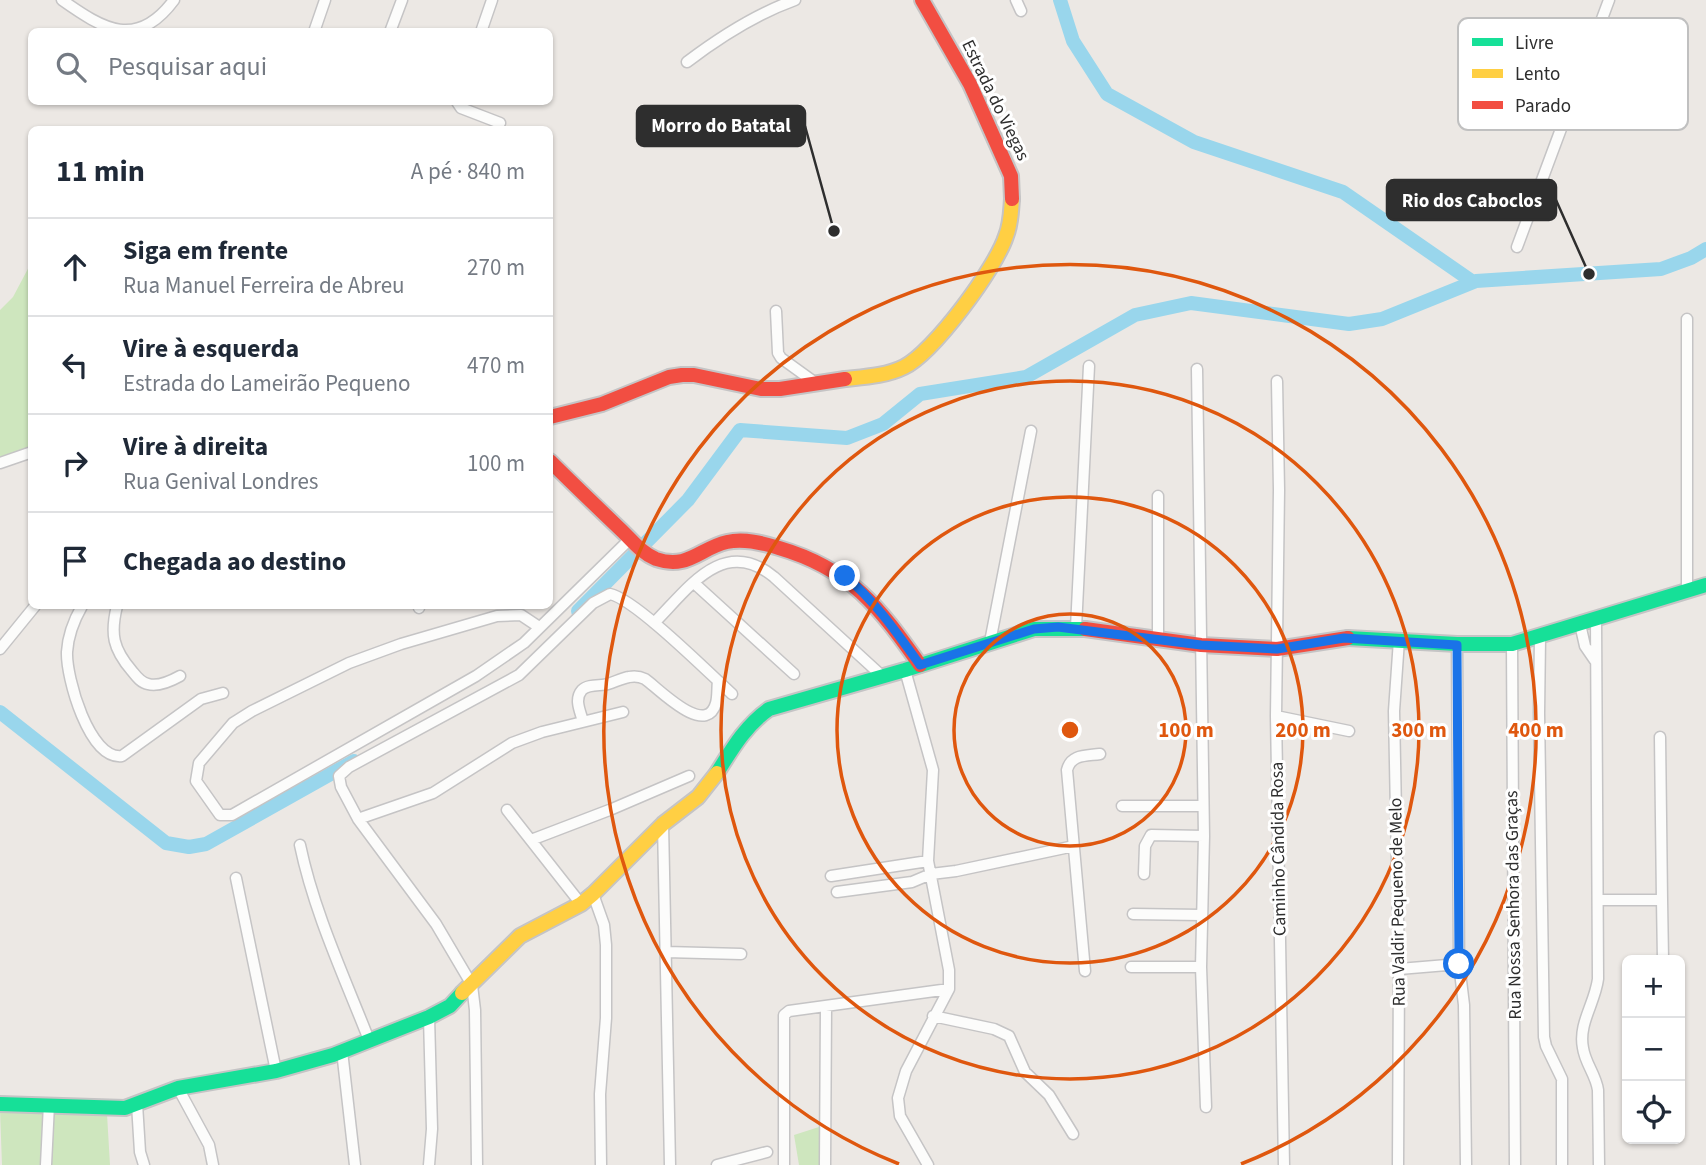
<!DOCTYPE html>
<html lang="pt">
<head>
<meta charset="utf-8">
<style>
	:root { --surface:#fff; --page:#f2f2f3; --text:#1f2937; --muted:#747a83; --line:#e0e1e3 }
	body { margin:0; font-family:"Source Sans 3",sans-serif; background:var(--page); color:var(--text) }
	.controls { position:absolute; right:21px; bottom:21px; display:grid; overflow:hidden; border-radius:10px; box-shadow:0 2px 5px #0004 }
	.controls button { width:63px; height:63px; display:grid; place-items:center; padding:0; border:0; border-bottom:2px solid var(--line); background:var(--surface); color:var(--text); font:35px sans-serif }
	.stop { position:absolute; width:21px; height:21px; margin:-16px; border:5px solid #1a73e8; border-radius:50%; background:#fff }
	.stop.end { background:#1a73e8; border-color:#fff; box-shadow:0 2px 7px #0008 }
	.list { margin:0; padding:0; list-style:none }
	h2 { display:flex; justify-content:space-between; align-items:center; height:91px; margin:0; padding:0 28px; font-size:30px }
	h2 small { font-size:23px; font-weight:400; color:var(--muted) }
	.list li { display:grid; grid-template-columns:46px 1fr auto; gap:21px; align-items:center; box-sizing:border-box; height:98px; padding:0 28px; border-top:2px solid var(--line) }
	.list b { display:block; font-size:26px; white-space:nowrap }
	.list p { margin:0; font-size:23px; white-space:nowrap; color:var(--muted) }
	.list em { font-size:23px; font-style:normal; color:var(--muted) }
	.icon { flex:none; width:38px; height:38px; fill:none; stroke:currentColor; stroke-width:2; stroke-linecap:round; stroke-linejoin:round }
	.map { position:relative; flex:none; width:1706px; height:1165px; overflow:hidden }
	.search { position:absolute; background:var(--surface); box-shadow:0 2px 5px #0004; left:28px; top:28px; width:525px; height:77px; display:flex; align-items:center; gap:18px; box-sizing:border-box; padding:0 24px; border-radius:10px; color:var(--muted); font-size:26px }
	.panel { position:absolute; background:var(--surface); box-shadow:0 2px 5px #0004; left:28px; top:126px; width:525px; height:483px; border-radius:10px }
	.map>svg:first-child { display:block }
	.green { fill:#cee6be }
	.lines { fill:none; stroke-linecap:round; stroke-linejoin:round }
	.river { stroke:#99d6ec; stroke-width:14 }
	.street-casing { stroke:#c5c4c5; stroke-width:13 }
	.fast-casing { stroke:#c5c4c5; stroke-width:18 }
	.slow-casing { stroke:#c5c4c5; stroke-width:18 }
	.jam-casing { stroke:#c5c4c5; stroke-width:18 }
	.street { stroke:#fcfcfb; stroke-width:10 }
	.fast { stroke:#16e098; stroke-width:14 }
	.slow { stroke:#ffcf43; stroke-width:14 }
	.jam { stroke:#f24e42; stroke-width:14 }
	.route { stroke:#1a73e8; stroke-width:9 }
	.ring { fill:none; stroke:#df570e; stroke-width:3.5 }
	.labels { text-anchor:middle; stroke-width:6; stroke-linejoin:round; paint-order:stroke }
	.street-label { font-size:18px; fill:#2e2e2e; stroke:#fff }
	.key { fill:#fff; stroke:#c0c0c0; stroke-width:2 }
	.key-label { font-size:19px; fill:#2e2e2e }
	.centre { fill:#df570e; stroke:#fff; stroke-width:3.5 }
	.ring-label { font-size:21px; text-anchor:middle; font-weight:bold; fill:#df570e; stroke:#fff; stroke-width:6; stroke-linejoin:round; paint-order:stroke }
	.leader { fill:none; stroke:#2e2e2e; stroke-width:2.5 }
	.callout-dot { fill:#2e2e2e; stroke:#fff; stroke-width:2.5 }
	.callout { fill:#2e2e2e; stroke:#2e2e2e; stroke-width:2.5 }
	.callout-label { font-size:19px; text-anchor:middle; font-weight:bold; fill:#fff }
</style>
</head>
<body>
<div class="map">
<svg width="1706" height="1165" viewBox="0 0 1706 1165">
	<rect width="100%" height="100%" fill="#ece8e4"/>
	<path class="green" d="M31,263V447L0,458V310L13,297Z
		M0,1110L107,1114L110,1165H2Z
		M822,1126L821,1165H799L794,1135Z"/>
	<g class="lines">
		<path class="river" d="M1060,0L1073,41L1107,94L1194,142L1343,192L1473,282
			M578,611L688,500L740,430L847,438L883,424L920,394L1026,377L1135,315L1191,303L1349,324L1382,319L1476,281L1661,269L1691,258L1706,249
			M0,712L166,843L189,847L206,844L354,761"/>
		<defs>
			<path id="street" d="M62,0C103,29 137,50 174,0
				M1016,0L1021,11
				M314,32L325,0
				M390,32L402,0
				M481,32L492,0
				M687,62C720,37 756,14 795,0
				M457,102L461,108L500,123
				M1517,247L1609,0
				M776,311L778,353L781,358L817,384
				M1687,319V591
				M1197,369L1204,836L1201,967L1206,1107
				M1277,381L1279,490L1276,716L1284,1165
				M0,463L32,452
				M694,583L794,674
				M82,606C74,620 68,635 67,652C66,677 89,760 122,756L201,699L223,693
				M117,606C110,634 113,649 132,671C136,676 141,683 148,684C158,687 171,681 180,676
				M419,606V608
				M1596,619L1598,979C1595,1003 1578,1024 1583,1048C1585,1063 1596,1075 1598,1090L1599,1165
				M654,623C688,589 723,535 774,577L882,676
				M1580,624L1585,646L1596,662
				M539,627L521,615L497,616L401,644L349,663L252,711L233,723L199,763L196,781L220,815H232L476,676L524,643L630,539
				M1076,628L1089,366
				M1540,638L1539,713L1544,1037L1546,1046L1562,1079V1165
				M1158,639V496
				M990,642L1031,431
				M1457,644L1459,964L1464,1005L1466,1165
				M1512,644L1515,1165
				M0,649L35,606
				M905,670L933,770L928,861L949,970V989L906,1071L898,1098L900,1116L928,1165
				M1276,716L1349,731
				M583,721C580,711 574,699 582,690C588,684 601,686 608,684C615,682 622,678 629,677C634,676 641,677 645,679C657,687 706,739 716,703C718,696 717,688 718,681
				M1122,806H1203
				M507,810L581,904
				M358,819L433,793L512,743L542,732L623,712
				M663,824L670,1165
				M531,840L612,809L689,776
				M300,845C314,912 344,976 369,1040
				M1144,874L1145,846L1151,835L1204,836
				M831,876L928,861
				M236,878L276,1071
				M837,892L912,882L931,874L956,871L1074,846
				M593,894L604,925L606,945V1018L600,1094L601,1165
				M1598,900H1662L1660,737
				M1662,900L1663,960
				M1133,914L1201,915
				M666,952L741,954
				M1131,967H1201
				M1399,969L1459,964
				M1085,971L1067,770C1071,754 1086,756 1100,754
				M933,1016L994,1029L1009,1036L1025,1072L1049,1095L1073,1134
				M342,1051L355,1165
				M178,1088L209,1145L213,1165
				M137,1104L140,1152L144,1165
				M46,1165L49,1104
				M429,1165L432,1129L429,1017
				M477,1165L475,1010L472,985L436,924L358,819L341,787L339,776L349,767L519,675L593,603L610,594C635,599 709,673 732,694
				M717,1165L767,1152
				M784,1165V1015L789,1011L949,989
				M825,1165L826,1007
				M1398,1165L1399,969L1394,711L1399,640"/>
			<path id="fast" d="M1348,638L1457,644H1512L1706,585
				M717,773C732,749 745,726 769,709L905,670L1034,629H1085
				M0,1104L125,1108L178,1088L276,1071L333,1055L429,1017L450,1006L462,993"/>
			<path id="slow" d="M845,379C864,377 886,376 904,367C933,353 996,268 1006,236C1011,224 1011,211 1012,199
				M462,993L520,936L581,904L593,894L663,824L698,797L717,773"/>
			<path id="jam" d="M922,0L970,84L1011,176L1012,199
				M550,417L602,404L669,377L682,375H694L761,389H780L845,379
				M550,461C573,484 596,506 619,528C631,539 641,553 656,559C688,570 700,548 727,542C744,538 763,543 779,548C851,569 879,607 920,665
				M1085,629L1201,645L1277,649L1348,638"/>
		</defs>
		<use href="#street" class="street-casing"/>
		<use href="#fast" class="fast-casing"/>
		<use href="#slow" class="slow-casing"/>
		<use href="#jam" class="jam-casing"/>
		<use href="#street" class="street"/>
		<use href="#fast" class="fast"/>
		<use href="#slow" class="slow"/>
		<use href="#jam" class="jam"/>
	</g>
	<g class="lines">
		<path class="route" d="M845,576C875,601 897,633 920,665L1034,629L1058,627L1201,645L1277,649L1344,638L1457,645L1459,964"/>
	</g>
	<g class="ring">
		<circle cx="1070" cy="730" r="116"/>
		<circle cx="1070" cy="730" r="233"/>
		<circle cx="1070" cy="730" r="349"/>
		<path d="M899 1164A466 466 0 1 1 1241 1164"/>
	</g>
	<g class="labels">
		<g class="street-label">
			<text transform="translate(996 100) rotate(64)" y="6">Estrada do Viegas</text>
			<text transform="translate(1278 849) rotate(-91)" y="6">Caminho Cândida Rosa</text>
			<text transform="translate(1397 902) rotate(-91)" y="6">Rua Valdir Pequeno de Melo</text>
			<text transform="translate(1513 905) rotate(-91)" y="6">Rua Nossa Senhora das Graças</text>
		</g>
	</g>
	<rect x="1458" y="18" width="230" height="112" rx="10" class="key"/>
	<rect x="1472" y="38" width="31" height="8" fill="#16e098"/>
	<rect x="1472" y="69" width="31" height="9" fill="#ffcf43"/>
	<rect x="1472" y="101" width="31" height="8" fill="#f24e42"/>
	<g class="key-label">
		<text x="1515" y="49">Livre</text>
		<text x="1515" y="80">Lento</text>
		<text x="1515" y="112">Parado</text>
	</g>
	<circle cx="1070" cy="730" r="10" class="centre"/>
	<g class="ring-label">
		<text x="1186" y="737">100 m</text>
		<text x="1303" y="737">200 m</text>
		<text x="1419" y="737">300 m</text>
		<text x="1536" y="737">400 m</text>
	</g>
	<path class="leader" d="M834 231L805 126M1589 274L1556 200"/>
	<g class="callout-dot">
		<circle cx="834" cy="231" r="7"/>
		<circle cx="1589" cy="274" r="7"/>
	</g>
	<g class="callout">
		<rect x="637" y="106" width="168" height="40" rx="7"/>
		<rect x="1387" y="180" width="169" height="40" rx="7"/>
	</g>
	<g class="callout-label">
		<text x="721" y="132">Morro do Batatal</text>
		<text x="1472" y="207">Rio dos Caboclos</text>
	</g>
</svg>
<div class="controls">
<button>+</button>
<button>−</button>
<button><svg class="icon" aria-label="locate" viewBox="0 0 24 24"><circle cx="12" cy="12" r="6"/><path d="M12 2v4M12 18v4M2 12h4M18 12h4"/></svg></button>
</div>
<div class="stop" style="left:1459px;top:964px"></div>
<div class="stop end" style="left:845px;top:576px"></div>
<div class="search"><svg class="icon" aria-label="search" viewBox="0 0 24 24"><circle cx="10" cy="10" r="6"/><path d="M15 15l6 6"/></svg>Pesquisar aqui</div>
<section class="panel">
<h2>11 min<small>A pé · 840 m</small></h2>
<ul class="list">
<li><svg class="icon" aria-label="ahead" viewBox="0 0 24 24"><path d="M12 20V5M6 11l6-6 6 6"/></svg><div><b>Siga em frente</b><p>Rua Manuel Ferreira de Abreu</p></div><em>270 m</em></li>
<li><svg class="icon" aria-label="left" viewBox="0 0 24 24"><path d="M17 20v-9H6M10 6l-5 5 5 5"/></svg><div><b>Vire à esquerda</b><p>Estrada do Lameirão Pequeno</p></div><em>470 m</em></li>
<li><svg class="icon" aria-label="right" viewBox="0 0 24 24"><path d="M7 20v-9h11M14 6l5 5-5 5"/></svg><div><b>Vire à direita</b><p>Rua Genival Londres</p></div><em>100 m</em></li>
<li><svg class="icon" aria-label="arrive" viewBox="0 0 24 24"><path d="M6 21V4h12l-3 4 3 4H6"/></svg><div><b>Chegada ao destino</b></div></li>
</ul>
</section>
</div>
</body>
</html>
